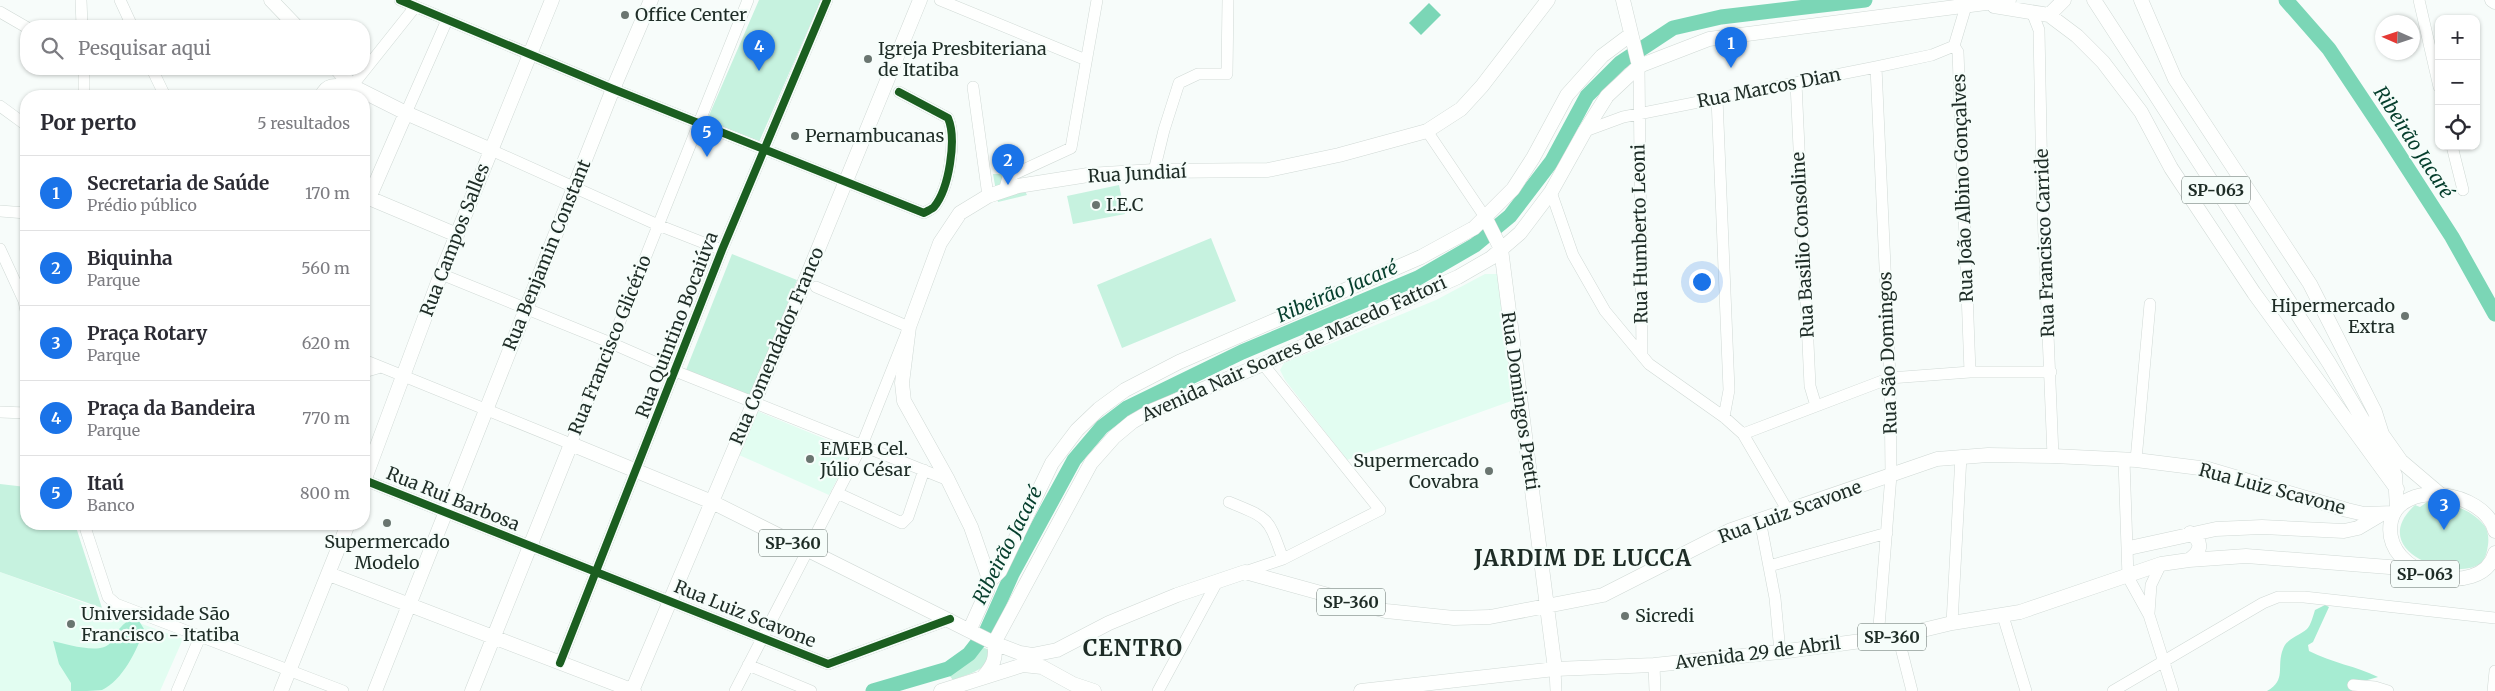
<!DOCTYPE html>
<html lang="pt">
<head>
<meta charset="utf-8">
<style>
	:root { --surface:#fff; --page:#f7f7f7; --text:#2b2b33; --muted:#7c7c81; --line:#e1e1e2; --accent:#1a73e8 }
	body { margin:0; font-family:Merriweather,serif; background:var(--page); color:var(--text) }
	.controls { position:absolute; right:15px; top:15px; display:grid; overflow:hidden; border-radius:10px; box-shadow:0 1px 4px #0004 }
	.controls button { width:45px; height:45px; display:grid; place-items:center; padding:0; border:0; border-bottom:1px solid var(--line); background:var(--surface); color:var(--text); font:25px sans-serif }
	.compass { position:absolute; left:2375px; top:15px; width:45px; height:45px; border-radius:50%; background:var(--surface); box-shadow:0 1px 4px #0004; rotate:273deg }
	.you { position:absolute; left:1701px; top:281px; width:18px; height:18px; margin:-12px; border:4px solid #fff; border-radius:50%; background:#1a73e8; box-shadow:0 0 0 8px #1a73e833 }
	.badge { display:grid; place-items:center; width:32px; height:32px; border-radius:50%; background:var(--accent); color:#fff; font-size:16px; font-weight:700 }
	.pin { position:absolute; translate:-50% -41px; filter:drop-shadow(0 1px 2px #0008) }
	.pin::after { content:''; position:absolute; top:26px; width:18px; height:15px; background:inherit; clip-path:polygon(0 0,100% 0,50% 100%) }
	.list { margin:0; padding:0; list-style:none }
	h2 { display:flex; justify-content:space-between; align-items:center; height:65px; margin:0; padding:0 20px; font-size:21px }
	h2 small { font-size:16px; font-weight:400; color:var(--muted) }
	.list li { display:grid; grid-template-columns:32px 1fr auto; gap:15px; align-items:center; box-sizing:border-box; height:75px; padding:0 20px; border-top:1px solid var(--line) }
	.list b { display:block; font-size:19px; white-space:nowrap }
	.list p { margin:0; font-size:16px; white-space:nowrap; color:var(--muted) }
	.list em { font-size:16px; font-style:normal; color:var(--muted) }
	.icon { flex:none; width:28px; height:28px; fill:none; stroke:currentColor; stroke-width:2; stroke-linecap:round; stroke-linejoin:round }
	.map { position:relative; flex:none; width:2495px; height:691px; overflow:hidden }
	.search { position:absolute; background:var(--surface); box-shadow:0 1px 4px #0004; left:20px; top:20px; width:350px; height:55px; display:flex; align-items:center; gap:12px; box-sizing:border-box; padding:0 18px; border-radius:20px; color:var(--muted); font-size:19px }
	.panel { position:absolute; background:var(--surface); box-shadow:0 1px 4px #0004; left:20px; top:90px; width:350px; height:440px; border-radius:20px }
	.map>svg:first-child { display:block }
	.built { fill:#e2fdf1 }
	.green { fill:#c6f2df }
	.forest { fill:#a6ecd2 }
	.water { fill:#7bd6b6 }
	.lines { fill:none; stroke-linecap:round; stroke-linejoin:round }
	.river { stroke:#7bd6b6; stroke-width:15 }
	.minor-casing { stroke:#d0d9d5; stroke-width:12 }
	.major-casing { stroke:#d0d9d5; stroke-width:15 }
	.minor { stroke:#fefffe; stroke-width:11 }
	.major { stroke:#fefffe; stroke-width:14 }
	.cycleway-casing { stroke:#f6fdfa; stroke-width:11 }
	.cycleway { stroke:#1b5e20; stroke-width:8 }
	.poi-dot { fill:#6a7570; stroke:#f6fdfa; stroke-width:2 }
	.labels { text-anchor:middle; stroke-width:4.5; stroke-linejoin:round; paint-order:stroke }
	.shield { fill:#f6fdfa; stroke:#5f6b66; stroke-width:1 }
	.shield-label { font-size:16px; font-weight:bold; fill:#1e2c26 }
	.poi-label { font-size:18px; fill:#1e2c26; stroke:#f6fdfa; text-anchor:start }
	.street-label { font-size:18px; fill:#1e2c26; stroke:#f6fdfa }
	.water-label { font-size:19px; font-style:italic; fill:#053e2c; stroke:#f6fdfa }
	.district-label { font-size:22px; font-weight:bold; letter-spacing:1px; fill:#1e2c26; stroke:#f6fdfa }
</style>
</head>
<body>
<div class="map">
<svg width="2495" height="691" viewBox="0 0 2495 691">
	<rect width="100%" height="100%" fill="#f7fcfa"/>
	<path class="built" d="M1485,274H1498L1514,400L1347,460L1285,380L1280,370L1284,363L1436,300Z
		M757,411L852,450L829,495L739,455Z
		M0,572L183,639L160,691H0Z"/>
	<path class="green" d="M759,0H821L759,142L707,120Z
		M993,174H1016L1027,195L998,202Z
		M1119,185L1125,214L1073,224L1067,196Z
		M1211,238L1236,301L1122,348L1097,285Z
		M732,254L797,280L751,396L686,370Z
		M0,484L26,487V524H75L102,608L0,572Z
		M2427,502C2449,504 2467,506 2483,524C2488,529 2489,538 2488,545C2487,551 2486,558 2481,563C2456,583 2364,552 2415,505L2420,507Z
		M980,646L989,650C989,671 970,673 953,680L949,675L971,659Z"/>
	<path class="forest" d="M2325,605L2329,607L2313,642L2308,645L2309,651C2332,663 2356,666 2378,677L2364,681V691H2267C2287,680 2276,667 2283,649C2287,638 2299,636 2307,629C2311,625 2313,616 2315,610Z
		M131,619L139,621L144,629C138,649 122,681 102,690C94,691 80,691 71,691V683L59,664L53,641C66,644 101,655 110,643C119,631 117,628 131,619Z"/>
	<path class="water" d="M1429,3L1441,15L1421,35L1409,23Z"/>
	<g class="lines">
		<path class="river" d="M2286,0L2329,49L2385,133L2452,237L2495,314
			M873,691L948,669L969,654L986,632L1012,574L1074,460L1102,427L1127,408L1242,352L1418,278L1475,245L1510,216L1552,161L1587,96L1620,63L1673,28L1721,17L1865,0"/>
		<defs>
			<path id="minor" d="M81,0L82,26
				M120,0L132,26
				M400,0L613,89L924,213C927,211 932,209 934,207C949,189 957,139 948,118L899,92
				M940,0L1086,60
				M2419,0L2439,87
				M1966,6L1954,46L1958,52L1970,372
				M0,12L26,27
				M2032,12L2039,30L2042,187L2053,456
				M1639,66L1642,354
				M1876,67L1890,378L1891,475L1878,639
				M84,69V96
				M152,69L165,96
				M1796,83L1810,386L1816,406
				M973,87L988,196
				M320,96C326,81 337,84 352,86L415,7
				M1717,98L1729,390L1724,417
				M0,106L26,125
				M406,113L447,20
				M1427,131L1485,217
				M1585,131L1623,117L1876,67L1932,55L1954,46
				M2452,146L2463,190
				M491,150L658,225L722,250
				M1154,171L1164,130L1179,83L1198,74H1227L1228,0
				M1004,191L1008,177L1071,148L1097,0
				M1551,192L1573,255L1605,311L1649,364L1724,417L1743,434L1788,511
				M0,211L26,213
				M0,249L24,301L26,311
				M441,274L611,343L675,371L948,480
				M364,360L571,444L748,0
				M364,372L381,367
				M0,412L26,413
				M1743,434L1890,378L1970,372H2051
				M2124,460L2128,577L2149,615L2173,691
				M2136,460L2150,304
				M364,480L828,664L950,619
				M837,493L902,523L908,517L924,470
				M1229,502C1271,519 1268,518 1283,559
				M1760,520L1775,598L1780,652
				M84,524L108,597L116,604L343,691
				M1769,566L1887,533
				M1245,572L1283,559L1380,510L1263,364
				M2149,613L2151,585L2161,564
				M2003,616L2026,691
				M1952,623L1961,456
				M1898,636L1912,691
				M560,663L722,250L827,0
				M748,665L811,691
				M1654,665L1655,691
				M1555,669L1556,691
				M2353,685L2375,687L2388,691
				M177,691L200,637
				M735,691L862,445L909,327L816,287
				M1158,691L1217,582
				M2113,691L2263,603L2278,597H2304L2495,618
				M2493,691L2495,671"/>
			<path id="major" d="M271,0L296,26
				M1623,0L1639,66
				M2094,0L2329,363L2386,459L2395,475L2397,508
				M2141,0L2175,79L2310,284L2375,412L2382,434
				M2492,0L2495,2
				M1994,6L2049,15L2077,36L2103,62L2141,112L2171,168L2254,293L2397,489
				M2049,15L2064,0
				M337,69L352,86L406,113L491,150
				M406,113L369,198L457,235
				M1485,217L1501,249L1555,669
				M2377,427L2401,461L2441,495
				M364,481L441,274L552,0
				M2495,531C2484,490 2400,479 2391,521C2380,577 2482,601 2495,553
				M2129,548L2216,529L2262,527L2344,531L2358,528L2380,515
				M2189,560C2201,552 2204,542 2190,533
				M329,574L634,691
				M989,582L1000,571L1052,463L1077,430L1099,409L1125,390L1179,362L1421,257L1474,228L1513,189L1533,158L1567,95L1602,56L1630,35
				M970,629L987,591L989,582L987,573L971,527L948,480L904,401L902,383L909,327L940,243L960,213L988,196L1018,186L1088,175L1154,171L1268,170L1339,155L1427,131L1461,109L1482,86L1548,0
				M983,677C993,666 997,658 994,643L1091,463L1114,437L1132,422L1151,411L1263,364L1458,277L1491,258L1520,233L1551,192L1585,131L1607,96L1639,66L1709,39L2009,0
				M281,691L348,524
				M375,691L613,89L651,0
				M472,691L571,444L712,502L994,643L1020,653L1032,655L1057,650L1109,623L1177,595L1245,572L1386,611L1454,618L1490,617L1603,595L1731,530L1937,459L1988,455L2053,456L2136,460L2208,469L2347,510L2364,514L2394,513
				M632,691L801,291L920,0
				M941,691L1023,665L1042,667L1073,684L1094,691
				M1361,691L1555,669L1654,665L1780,652L1898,636L1952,623L2020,612L2161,564L2189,560L2246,556L2415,569"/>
		</defs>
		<use href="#minor" class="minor-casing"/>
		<use href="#major" class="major-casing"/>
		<use href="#minor" class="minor"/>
		<use href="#major" class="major"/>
		<defs>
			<path id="cycleway" d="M400,0L613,89L924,213C927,211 932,209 934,207C949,189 957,139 948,118L899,92
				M364,480L828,664L950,619
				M560,663L722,250L827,0"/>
		</defs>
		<use href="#cycleway" class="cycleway-casing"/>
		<use href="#cycleway" class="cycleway"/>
	</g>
	<g class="poi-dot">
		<circle cx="625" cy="15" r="5"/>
		<circle cx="868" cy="59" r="5"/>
		<circle cx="795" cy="136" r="5"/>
		<circle cx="1096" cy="205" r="5"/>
		<circle cx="2405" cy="316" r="5"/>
		<circle cx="810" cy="459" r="5"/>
		<circle cx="1489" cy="471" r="5"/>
		<circle cx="387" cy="523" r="5"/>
		<circle cx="1625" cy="616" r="5"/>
		<circle cx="71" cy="624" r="5"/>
	</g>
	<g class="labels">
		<g class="shield">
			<rect x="2182" y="176.5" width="68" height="27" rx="4"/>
			<rect x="759" y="529.5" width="68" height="27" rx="4"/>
			<rect x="2391" y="560.5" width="68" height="27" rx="4"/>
			<rect x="1317" y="588.5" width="68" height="27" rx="4"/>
			<rect x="1858" y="623.5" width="68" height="27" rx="4"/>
		</g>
		<g class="shield-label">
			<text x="2216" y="196">SP-063</text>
			<text x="793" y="549">SP-360</text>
			<text x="2425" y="580">SP-063</text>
			<text x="1351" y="608">SP-360</text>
			<text x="1892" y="643">SP-360</text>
		</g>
		<g class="poi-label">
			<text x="635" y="21">Office Center</text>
			<text x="878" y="55">Igreja Presbiteriana<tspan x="878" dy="21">de Itatiba</tspan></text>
			<text x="805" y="142">Pernambucanas</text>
			<text x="1106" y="211">I.E.C</text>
			<text x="2395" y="312" text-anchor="end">Hipermercado<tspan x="2395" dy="21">Extra</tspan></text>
			<text x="820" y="455">EMEB Cel.<tspan x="820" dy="21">Júlio César</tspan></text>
			<text x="1479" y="467" text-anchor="end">Supermercado<tspan x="1479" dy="21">Covabra</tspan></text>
			<text x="387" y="548" text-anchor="middle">Supermercado<tspan x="387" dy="21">Modelo</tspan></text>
			<text x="81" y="620">Universidade São<tspan x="81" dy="21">Francisco - Itatiba</tspan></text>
			<text x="1635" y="622">Sicredi</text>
		</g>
		<g class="street-label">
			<text transform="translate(1769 88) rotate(-11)" y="6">Rua Marcos Dian</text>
			<text transform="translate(1137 174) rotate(-3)" y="6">Rua Jundiaí</text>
			<text transform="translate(1963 188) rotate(-92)" y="6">Rua João Albino Gonçalves</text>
			<text transform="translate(1640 234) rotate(-91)" y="6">Rua Humberto Leoni</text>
			<text transform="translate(455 240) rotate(-69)" y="6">Rua Campos Salles</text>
			<text transform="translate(2045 243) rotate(-92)" y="6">Rua Francisco Carride</text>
			<text transform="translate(1803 245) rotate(-93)" y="6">Rua Basilio Consoline</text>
			<text transform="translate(547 255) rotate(-68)" y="6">Rua Benjamin Constant</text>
			<text transform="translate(677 325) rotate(-69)" y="6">Rua Quintino Bocaiúva</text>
			<text transform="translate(610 345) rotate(-68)" y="6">Rua Francisco Glicério</text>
			<text transform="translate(777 346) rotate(-67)" y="6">Rua Comendador Franco</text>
			<text transform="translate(1294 349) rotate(-24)" y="6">Avenida Nair Soares de Macedo Fattori</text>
			<text transform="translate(1888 353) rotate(-92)" y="6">Rua São Domingos</text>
			<text transform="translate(1520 401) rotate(82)" y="6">Rua Domingos Pretti</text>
			<text transform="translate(2272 489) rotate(15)" y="6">Rua Luiz Scavone</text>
			<text transform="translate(453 499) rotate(22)" y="6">Rua Rui Barbosa</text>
			<text transform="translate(1790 512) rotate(-20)" y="6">Rua Luiz Scavone</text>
			<text transform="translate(745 614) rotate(22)" y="6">Rua Luiz Scavone</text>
			<text transform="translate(1758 653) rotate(-7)" y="6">Avenida 29 de Abril</text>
		</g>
		<g class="water-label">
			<text transform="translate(2414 142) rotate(57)" y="7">Ribeirão Jacaré</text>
			<text transform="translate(1337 291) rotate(-23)" y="7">Ribeirão Jacaré</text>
			<text transform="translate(1007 545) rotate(-63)" y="7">Ribeirão Jacaré</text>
		</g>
		<g class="district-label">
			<text x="1583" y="566">JARDIM DE LUCCA</text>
			<text x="1133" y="656">CENTRO</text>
		</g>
	</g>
</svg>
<div class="controls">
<button>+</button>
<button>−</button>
<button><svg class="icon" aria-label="locate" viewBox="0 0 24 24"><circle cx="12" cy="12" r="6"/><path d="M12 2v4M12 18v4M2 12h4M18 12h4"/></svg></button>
</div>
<svg class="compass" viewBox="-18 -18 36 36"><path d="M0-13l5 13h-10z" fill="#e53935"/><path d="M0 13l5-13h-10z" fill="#7c7c81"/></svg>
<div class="you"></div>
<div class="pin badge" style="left:1731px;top:68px">1</div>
<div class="pin badge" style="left:1008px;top:185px">2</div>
<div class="pin badge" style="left:2444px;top:530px">3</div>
<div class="pin badge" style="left:759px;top:71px">4</div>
<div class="pin badge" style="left:707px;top:157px">5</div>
<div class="search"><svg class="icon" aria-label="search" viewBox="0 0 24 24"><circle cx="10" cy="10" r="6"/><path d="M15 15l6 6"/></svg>Pesquisar aqui</div>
<section class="panel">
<h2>Por perto<small>5 resultados</small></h2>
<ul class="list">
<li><span class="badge">1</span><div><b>Secretaria de Saúde</b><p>Prédio público</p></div><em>170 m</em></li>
<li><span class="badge">2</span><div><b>Biquinha</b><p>Parque</p></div><em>560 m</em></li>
<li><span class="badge">3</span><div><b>Praça Rotary</b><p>Parque</p></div><em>620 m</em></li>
<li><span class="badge">4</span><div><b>Praça da Bandeira</b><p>Parque</p></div><em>770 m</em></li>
<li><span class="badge">5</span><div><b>Itaú</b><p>Banco</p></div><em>800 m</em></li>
</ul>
</section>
</div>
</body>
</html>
